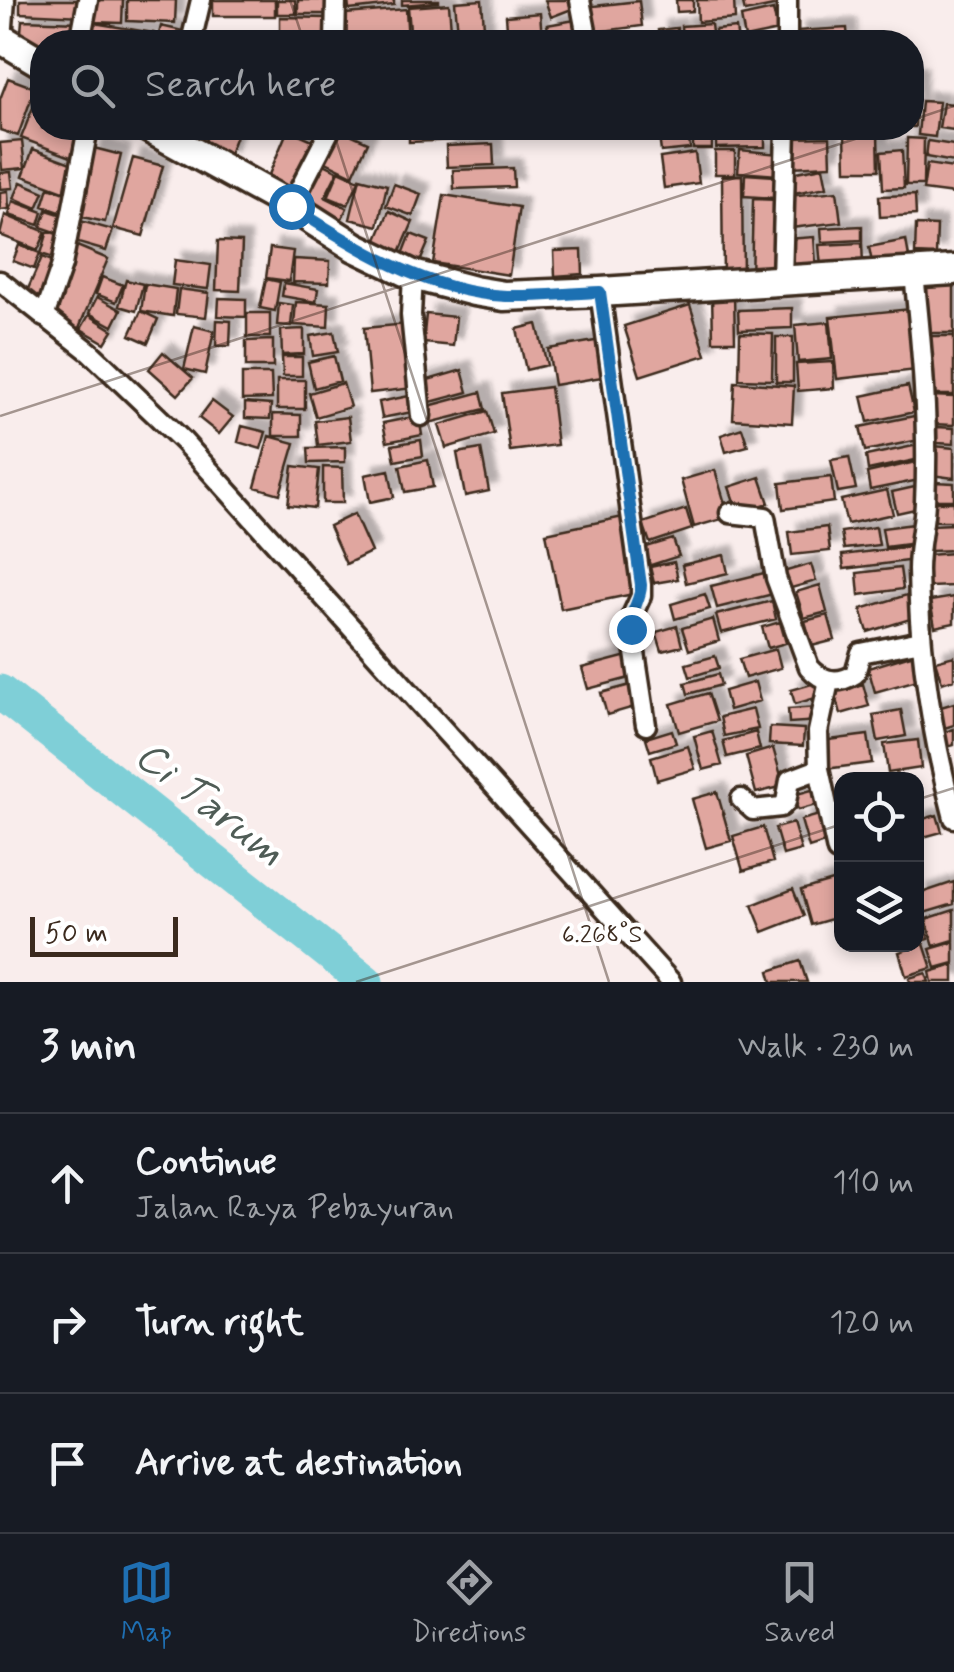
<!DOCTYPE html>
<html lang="en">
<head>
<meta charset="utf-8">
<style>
	:root { --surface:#171b24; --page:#20242c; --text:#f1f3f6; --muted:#9ea1a6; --line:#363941; --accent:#1f6fb2 }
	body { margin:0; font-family:Mynerve,sans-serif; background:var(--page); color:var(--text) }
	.controls { position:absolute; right:30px; bottom:30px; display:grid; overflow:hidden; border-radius:20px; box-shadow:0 5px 15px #0003 }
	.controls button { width:90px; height:90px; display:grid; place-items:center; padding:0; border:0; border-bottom:2px solid var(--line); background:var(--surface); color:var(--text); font:50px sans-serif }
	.scale { position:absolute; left:30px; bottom:25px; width:148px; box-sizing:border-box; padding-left:10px; border:5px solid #3b2a1e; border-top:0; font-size:28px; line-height:35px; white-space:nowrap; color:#3b2a1e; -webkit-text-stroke:8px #fff; paint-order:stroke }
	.stop { position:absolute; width:30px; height:30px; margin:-22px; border:8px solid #1f6fb2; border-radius:50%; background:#fff }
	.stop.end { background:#1f6fb2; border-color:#fff; box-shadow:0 2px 10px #0008 }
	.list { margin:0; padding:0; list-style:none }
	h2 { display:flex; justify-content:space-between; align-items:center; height:130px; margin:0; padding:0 40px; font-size:42px }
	h2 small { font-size:32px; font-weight:400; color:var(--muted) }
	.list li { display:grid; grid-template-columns:65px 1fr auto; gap:30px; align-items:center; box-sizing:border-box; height:140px; padding:0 40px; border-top:2px solid var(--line) }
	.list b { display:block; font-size:38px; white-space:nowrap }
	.list p { margin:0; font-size:32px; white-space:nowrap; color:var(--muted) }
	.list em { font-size:32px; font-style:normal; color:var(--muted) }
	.icon { flex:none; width:55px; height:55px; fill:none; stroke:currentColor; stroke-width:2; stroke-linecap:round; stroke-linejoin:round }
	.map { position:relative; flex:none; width:954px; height:982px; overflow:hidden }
	.search { position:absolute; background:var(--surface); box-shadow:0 5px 15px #0003; left:30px; right:30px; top:30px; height:110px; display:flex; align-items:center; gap:25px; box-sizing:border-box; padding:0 35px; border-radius:40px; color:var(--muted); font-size:38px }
	.sheet { height:550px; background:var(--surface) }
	nav { display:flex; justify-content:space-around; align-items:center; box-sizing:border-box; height:140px; border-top:2px solid var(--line); background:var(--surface); font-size:28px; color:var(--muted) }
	nav a { display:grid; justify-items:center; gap:5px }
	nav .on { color:var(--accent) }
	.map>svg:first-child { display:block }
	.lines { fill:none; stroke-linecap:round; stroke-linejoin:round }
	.river { stroke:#7fcfd7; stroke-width:35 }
	.building { fill:#e0a69f; stroke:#3b2a1e; stroke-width:2.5; filter:url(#shadow) }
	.street-casing { stroke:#3b2a1e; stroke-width:25 }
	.secondary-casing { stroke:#3b2a1e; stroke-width:35 }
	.street { stroke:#fff; stroke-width:18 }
	.secondary { stroke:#fff; stroke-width:28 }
	.route { stroke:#1f6fb2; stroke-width:12 }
	.ticks { fill:none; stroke:#3b2a1e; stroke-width:2.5; stroke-opacity:0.45 }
	.labels { text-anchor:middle; stroke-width:8; stroke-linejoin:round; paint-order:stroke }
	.water-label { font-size:42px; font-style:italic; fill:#4f5c56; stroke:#fff }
	.ticks-label { font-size:25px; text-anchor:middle; fill:#3b2a1e; stroke:#fff; stroke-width:8; stroke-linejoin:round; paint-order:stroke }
</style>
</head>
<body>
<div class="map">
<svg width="954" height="982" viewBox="0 0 954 982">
	<defs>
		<filter id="shadow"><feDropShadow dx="9" dy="-9" stdDeviation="2.5" flood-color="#0004"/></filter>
	</defs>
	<rect width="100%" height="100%" fill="#f9edec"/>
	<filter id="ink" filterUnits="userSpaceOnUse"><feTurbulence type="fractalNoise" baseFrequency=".01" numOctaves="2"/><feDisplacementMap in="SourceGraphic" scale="20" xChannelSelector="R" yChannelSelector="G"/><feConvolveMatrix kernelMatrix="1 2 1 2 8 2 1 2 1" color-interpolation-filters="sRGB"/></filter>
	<g filter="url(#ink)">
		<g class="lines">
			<path class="river" d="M0,692L366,982"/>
		</g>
		<path class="building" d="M20,0H83V16L20,13Z
			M94,0H123L122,23L93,22Z
			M127,0H176L175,23L127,21Z
			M213,0H275V16H213Z
			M277,0H295L296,14H277Z
			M298,0H335L334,14H298Z
			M348,0H394V5L349,10Z
			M402,0H439V2L402,5Z
			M482,0L485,41L459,42L455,2Z
			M545,0H575L577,7L551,17Z
			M676,0H693V11L677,12Z
			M697,0H734L735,19L698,22Z
			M742,0H777L778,5L745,12Z
			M639,1L642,26L587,33L584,7Z
			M449,4L452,42H411L408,7Z
			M406,9L408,42H347L345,14Z
			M773,10L778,31L745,38L741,17Z
			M540,13L542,38L508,41L506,16Z
			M280,17L327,18V40L280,39Z
			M22,20L79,22L78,42L20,44Z
			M575,20L578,36L551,41L547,25Z
			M88,22L154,33L152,42H85Z
			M711,24L713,42H682L681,26Z
			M161,26L191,33L189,42H157Z
			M677,28L678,42H659L658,30Z
			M736,28L738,42H716L715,30Z
			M847,28L848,42H797V31Z
			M912,76L918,77L915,127H912Z
			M8,78L35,88L18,136L0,130V99Z
			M921,101L939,102L935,137L918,135Z
			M943,103L954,104V130L939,128Z
			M33,107L42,110V128H84L73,158L21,138Z
			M210,128H239L227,159L202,149Z
			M298,128H325L322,138L298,130Z
			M337,128L368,142L353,175L320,159Z
			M409,128H485V139L409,142Z
			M658,128H688L690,149L661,152Z
			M693,128H712V149H693Z
			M716,128H765V147L716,148Z
			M288,129L317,142L292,201L263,189Z
			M878,133L879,170H846L845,134Z
			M830,137L831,165L791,167L790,138Z
			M907,138L924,139L923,185H906Z
			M22,141L25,168L2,170L0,143Z
			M928,141L954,145V162L926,157Z
			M493,144L494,165L447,167L446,146Z
			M94,148L121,155L105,222L78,216Z
			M33,149L79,166L69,193L23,176Z
			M740,150L779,154L778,175L738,172Z
			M902,150L904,188L883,189L881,152Z
			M715,151H735V174H715Z
			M695,153L699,183L664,188L660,158Z
			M133,158L163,166L143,236L113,228Z
			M318,161L338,171L325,197L347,208L337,228L296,207Z
			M927,164L954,168V194L923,190Z
			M823,167L827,187L794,193L791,173Z
			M513,168L514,187L454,189L453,170Z
			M339,171L359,180L348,205L328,197Z
			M11,172L13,188L0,189V173Z
			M745,174L775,176L774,198L744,196Z
			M742,175L743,280H723L722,176Z
			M360,178L387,185L378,226L350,219Z
			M21,182L44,192L37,208L14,198Z
			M394,184L421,194L413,216L386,206Z
			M49,187L74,196L68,215L43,206Z
			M8,191L9,209L0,210V192Z
			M837,191L841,222L791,228L787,196Z
			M444,195L519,207L509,275L433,263Z
			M915,195L916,215L880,217L879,196Z
			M753,199L779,200L777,280L751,279Z
			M13,201L43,212L39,225L9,215Z
			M47,210L69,217L64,235L41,227Z
			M389,211L413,222L397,259L373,249Z
			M5,215L46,232L38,250L0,235Z
			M77,220L113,230L106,251L71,241Z
			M916,225L937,226L936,255L915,254Z
			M862,226V240L822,242L821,228Z
			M48,231L66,237L60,260L41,254Z
			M411,234L429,241L417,269L400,262Z
			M814,237L817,277L789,279L787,239Z
			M906,240L909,257L872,263L869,247Z
			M218,241L242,242L240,291L216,290Z
			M862,243L863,264L821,267L819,245Z
			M19,245L40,253L34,269L13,261Z
			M77,246L108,259L78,330L48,317Z
			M270,248L293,251L289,281L266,278Z
			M582,250L583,274L555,276L554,251Z
			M42,257L60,264L43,305L24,298Z
			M294,259L330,261L329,283L293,282Z
			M175,260L211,265L208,289L172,285Z
			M102,277L123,285L116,302L96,294Z
			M266,279L280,282L275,311L260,308Z
			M126,280L143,284L136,311L119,306Z
			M284,283L318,289L316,302L282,296Z
			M145,284L176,289L173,316L141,311Z
			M927,284H954V333H928Z
			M179,289L209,293L206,317L176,314Z
			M712,293H734L735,341H713Z
			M97,297L121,310L113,326L89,313Z
			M219,298L246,299V317L218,316Z
			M296,302L329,304L328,327L294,325Z
			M279,303L293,305L291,326L277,325Z
			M690,305L706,355L640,376L624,326Z
			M792,308V328L739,330L738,310Z
			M910,309L917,370L837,379L830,317Z
			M141,311L158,319L148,343L130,335Z
			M247,313H270V337H247Z
			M426,314L456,317L453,346L423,343Z
			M89,315L113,330L105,343L81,329Z
			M217,320L231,321L230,346H216Z
			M829,322L832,359L798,362L795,325Z
			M407,324L414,388L370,393L364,328Z
			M537,324L547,365L526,370L517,329Z
			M194,326L214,331L205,374L184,369Z
			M304,329V354L282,355L281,330Z
			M334,332L338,352L313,356L310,336Z
			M740,333L773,334L772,380L739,379Z
			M929,336H954V395H929Z
			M776,337H793V382H776Z
			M273,340V367H246V341Z
			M601,340L608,376L554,385L548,349Z
			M163,352L193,378L178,395L149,369Z
			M334,356L340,381L314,388L308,362Z
			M282,357H302V376H283Z
			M833,362L834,388L798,391L796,364Z
			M462,370L468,392L427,403L421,382Z
			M242,374H271L272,399L242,400Z
			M277,380H305V409H277Z
			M735,382L794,386L792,423L733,419Z
			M343,383L350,407L316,417L309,393Z
			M908,386L914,412L868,422L862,396Z
			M550,387L557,445L510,451L502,393Z
			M481,392L485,409L429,423L425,407Z
			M414,395L417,411L382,418L379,402Z
			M932,396L954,397V425L931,424Z
			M212,401L233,417L219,434L199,418Z
			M245,403L271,405L270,419L245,418Z
			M487,411L494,434L446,448L439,425Z
			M273,414L301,415V436H273Z
			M419,416L422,435L387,442L383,423Z
			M914,416L919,440L865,451L860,427Z
			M348,417L351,441L318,445L315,421Z
			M242,426L266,432L261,449L238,442Z
			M937,427L954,428V444L937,443Z
			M742,428L748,446L726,452L721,435Z
			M269,436L295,443L280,494L255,487Z
			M421,440L423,456L395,461L392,445Z
			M918,445L920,459L868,470L866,456Z
			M934,446L954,448V478L931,475Z
			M345,447V462L309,463L308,448Z
			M481,449L489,491L465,496L457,453Z
			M849,457L856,489L838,492L831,460Z
			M428,460L433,487L405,492L400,466Z
			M920,461L924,479L870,490L867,473Z
			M293,466L319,469L315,508L288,505Z
			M323,467L342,468L343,503H323Z
			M389,470L394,497L370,502L365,475Z
			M715,470L729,517L694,527L681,480Z
			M760,477L769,503L738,513L729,487Z
			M831,477L834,502L783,509L780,483Z
			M934,482L954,483V500H934Z
			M919,486L924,507L897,513L892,492Z
			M887,490L893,514L847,524L841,500Z
			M935,502H954V521H935Z
			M686,509L692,529L650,543L643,523Z
			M354,514L371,552L346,564L329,526Z
			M623,517L638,593L561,609L546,533Z
			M914,524L916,543L885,547L882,528Z
			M954,524V550L931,551L930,525Z
			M827,527L830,551L792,555L789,532Z
			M876,527L879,545L844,549L841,532Z
			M673,539L679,556L648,566L643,548Z
			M913,546L915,560L844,569L842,555Z
			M954,553V586L929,587L927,555Z
			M724,555L728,573L686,583L682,565Z
			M674,562L678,579L654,583L650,567Z
			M811,564L816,581L781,591L776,574Z
			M900,568L903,589L859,595L857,573Z
			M768,572L773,594L717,608L711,586Z
			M820,585L827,612L804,618L796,592Z
			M705,594L710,609L675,619L671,604Z
			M910,594L917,617L868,632L861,609Z
			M954,597V623L935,627L930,601Z
			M772,601L776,619L721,633L716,615Z
			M828,615L835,640L812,646L805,621Z
			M713,619L719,641L689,650L682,628Z
			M780,622L786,643L768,648L762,627Z
			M677,626L682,646L662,651L656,632Z
			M776,649L781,668L745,678L739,659Z
			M914,654L921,679L875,692L868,668Z
			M627,656L633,677L588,689L582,668Z
			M715,656L719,668L690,677L686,664Z
			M954,656V679L942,683L935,661Z
			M718,674L721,685L688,694L685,683Z
			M822,681L826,695L795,704L791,690Z
			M755,682L760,701L729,710L724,691Z
			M634,684L641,705L607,715L601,693Z
			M863,684L869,706L841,714L835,692Z
			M708,693L717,721L679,732L671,704Z
			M954,703V725L938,730L931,710Z
			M819,707L820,721L789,723L788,709Z
			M753,709L758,729L724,736L720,717Z
			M901,710L906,736L878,741L873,715Z
			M770,727L804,729L803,746L769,744Z
			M954,729V745L943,748L938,734Z
			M672,730L676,743L650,751L646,738Z
			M712,731L722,765L703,770L694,736Z
			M756,732L760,749L727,757L723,741Z
			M868,735L872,763L825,769L821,741Z
			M918,740L921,768L888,773L884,744Z
			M688,746L695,769L657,780L651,757Z
			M773,748L784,786L756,793L746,756Z
			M819,788L824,803L798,810L793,795Z
			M717,792L731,841L706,848L692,799Z
			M823,814L831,841L809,848L801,820Z
			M937,815L942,832L916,839V821Z
			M793,823L801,850L783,855L775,828Z
			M763,827L773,862L743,871L733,836Z
			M839,879L842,916L811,925L801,890Z
			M954,882V904L924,913L918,894Z
			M793,889L804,916L763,932L752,905Z
			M954,910V940L934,946L926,919Z
			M923,920L929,939L916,943V922Z
			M954,942V963L936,968L930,949Z
			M924,944L932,968L906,976L899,952Z
			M800,961L807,982H772L769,971Z
			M954,965V982H932L930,972Z
			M926,973L929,982H910L909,978Z"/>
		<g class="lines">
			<defs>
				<path id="street" d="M580,0L588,42
					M787,0V42
					M2,39L5,0
					M80,42L88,0
					M191,42L201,0
					M335,42L336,0
					M291,206L331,128
					M914,274C922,349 929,426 925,502C924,525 918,547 918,570C919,655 932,736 954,818
					M413,275L411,315L421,416
					M782,280L786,128
					M0,281L90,352L183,441L671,982
					M600,292L641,585V596L630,620L646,725
					M44,317L62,265L88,128
					M730,513L765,517L776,578L809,667C822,682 838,685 855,674L861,653L921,641
					M829,681L818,732L819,769L837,851
					M741,799L753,810L781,807L786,802L790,780L819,769"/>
				<path id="secondary" d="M0,38L42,63
					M149,128L291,206L355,247L413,275L474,291L504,296L600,292L954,270"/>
			</defs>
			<use href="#street" class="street-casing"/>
			<use href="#secondary" class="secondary-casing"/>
			<use href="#street" class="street"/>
			<use href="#secondary" class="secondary"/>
		</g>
	</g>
	<g class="lines" filter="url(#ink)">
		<path class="route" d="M291,206C357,248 426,292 506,296C537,297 569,293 600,292L641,585C641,601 629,611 631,629"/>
	</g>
	<path class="ticks" d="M290,0L304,42M912,120L954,106M332,128L609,982M0,416L889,128M916,800L954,788M356,982L842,824"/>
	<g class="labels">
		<g class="water-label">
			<text transform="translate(211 802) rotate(38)" y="15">Ci Tarum</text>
		</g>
	</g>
	<g class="ticks-label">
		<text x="602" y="942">6.268°S</text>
	</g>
</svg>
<div class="controls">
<button><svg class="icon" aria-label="locate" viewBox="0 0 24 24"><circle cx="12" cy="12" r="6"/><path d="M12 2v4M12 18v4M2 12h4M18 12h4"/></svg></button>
<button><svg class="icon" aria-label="layers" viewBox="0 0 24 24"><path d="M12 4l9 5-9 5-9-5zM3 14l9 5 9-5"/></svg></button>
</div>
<div class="scale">50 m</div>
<div class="stop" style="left:291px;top:206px"></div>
<div class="stop end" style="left:631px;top:629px"></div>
<div class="search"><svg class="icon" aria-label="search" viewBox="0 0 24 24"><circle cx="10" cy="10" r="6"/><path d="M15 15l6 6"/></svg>Search here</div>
</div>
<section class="sheet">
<h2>3 min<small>Walk · 230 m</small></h2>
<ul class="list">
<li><svg class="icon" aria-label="ahead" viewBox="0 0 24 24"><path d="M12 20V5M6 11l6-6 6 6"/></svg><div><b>Continue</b><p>Jalan Raya Pebayuran</p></div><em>110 m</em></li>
<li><svg class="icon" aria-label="right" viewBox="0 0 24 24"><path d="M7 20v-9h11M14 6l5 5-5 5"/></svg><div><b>Turn right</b></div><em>120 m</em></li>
<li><svg class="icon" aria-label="arrive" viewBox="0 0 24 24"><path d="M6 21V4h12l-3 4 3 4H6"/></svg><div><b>Arrive at destination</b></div></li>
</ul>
</section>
<nav>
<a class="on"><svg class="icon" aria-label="map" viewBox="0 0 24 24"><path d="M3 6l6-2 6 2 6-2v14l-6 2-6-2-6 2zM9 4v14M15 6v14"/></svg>Map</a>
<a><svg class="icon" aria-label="directions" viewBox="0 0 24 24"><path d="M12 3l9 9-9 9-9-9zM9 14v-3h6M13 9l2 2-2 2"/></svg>Directions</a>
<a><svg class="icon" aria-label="saved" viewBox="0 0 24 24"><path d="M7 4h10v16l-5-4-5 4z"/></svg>Saved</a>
</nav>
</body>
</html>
